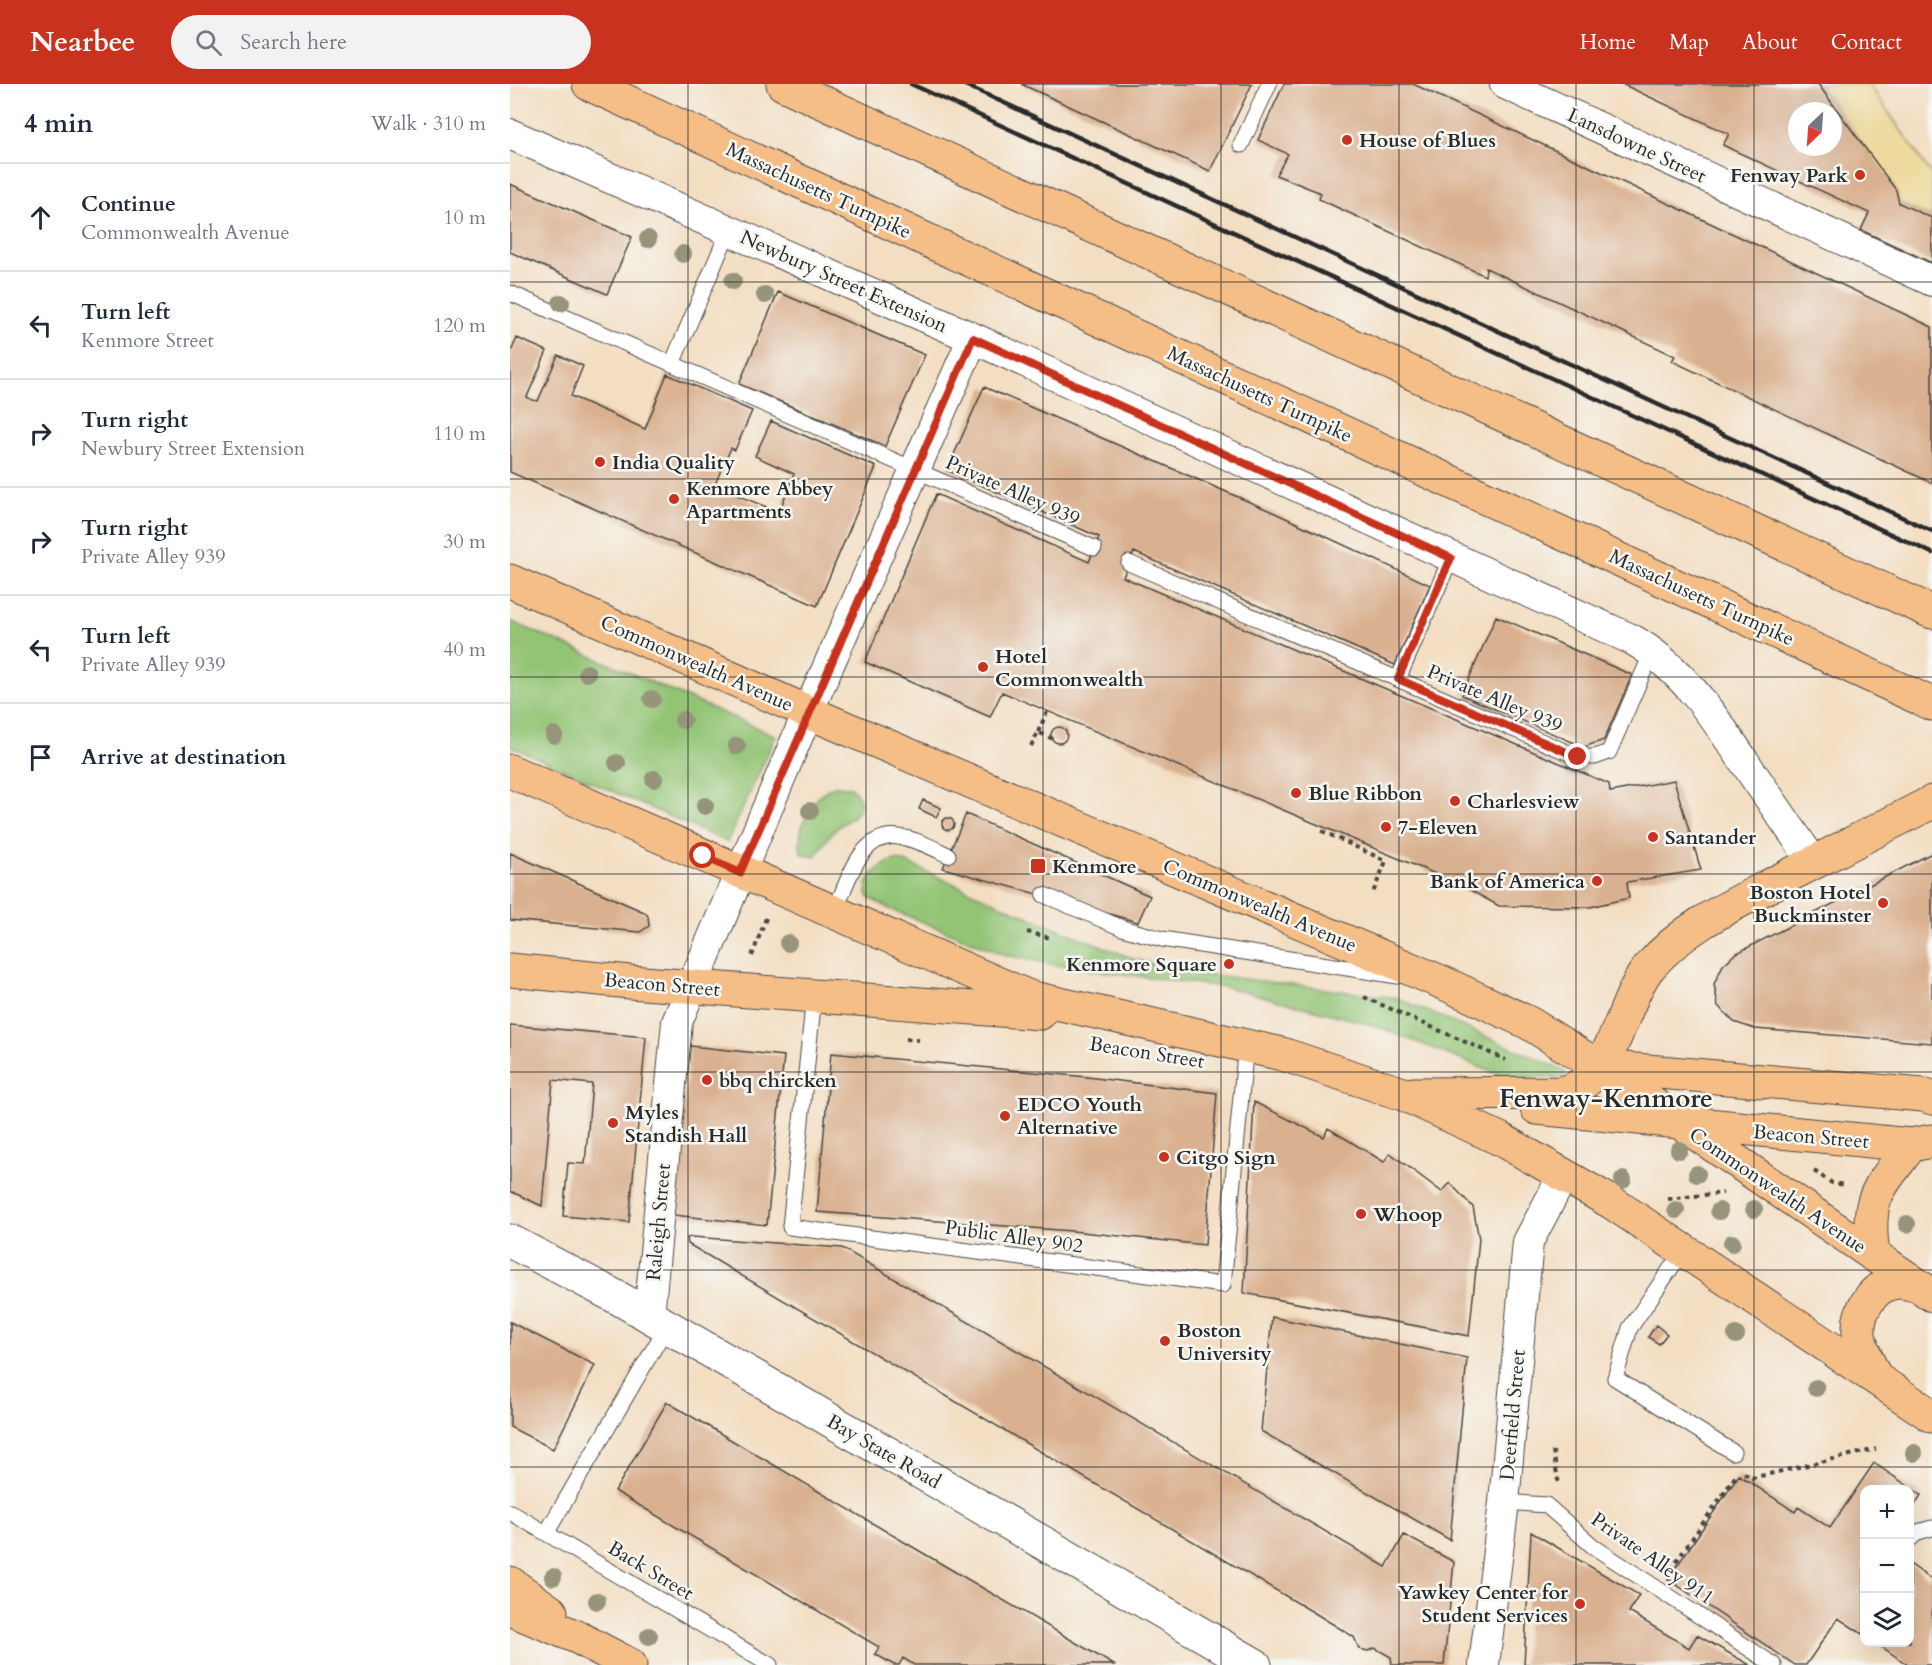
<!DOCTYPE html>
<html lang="en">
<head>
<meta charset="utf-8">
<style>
	:root { --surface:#fff; --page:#f2f2f3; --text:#1f2937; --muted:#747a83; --line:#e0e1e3; --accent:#c8321e }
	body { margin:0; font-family:Cardo,serif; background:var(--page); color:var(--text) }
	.controls { position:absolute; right:18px; bottom:18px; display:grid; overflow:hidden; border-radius:12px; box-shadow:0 6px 24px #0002 }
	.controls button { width:54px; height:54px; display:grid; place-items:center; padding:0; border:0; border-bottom:2px solid var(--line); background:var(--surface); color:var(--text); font:30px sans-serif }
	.compass { position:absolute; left:1278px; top:18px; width:54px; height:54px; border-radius:50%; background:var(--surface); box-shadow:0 6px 24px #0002; rotate:205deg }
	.stop { position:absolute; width:18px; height:18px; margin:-14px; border:4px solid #c8321e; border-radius:50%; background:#fff }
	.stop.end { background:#c8321e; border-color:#fff; box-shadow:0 2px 6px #0008 }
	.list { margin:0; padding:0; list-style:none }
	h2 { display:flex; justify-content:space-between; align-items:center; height:78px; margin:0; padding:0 24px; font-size:26px }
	h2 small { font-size:20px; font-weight:400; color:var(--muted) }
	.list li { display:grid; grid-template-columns:39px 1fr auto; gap:18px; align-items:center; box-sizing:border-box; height:108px; padding:0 24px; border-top:2px solid var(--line) }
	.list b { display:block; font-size:22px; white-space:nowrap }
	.list p { margin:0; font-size:20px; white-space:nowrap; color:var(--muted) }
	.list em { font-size:20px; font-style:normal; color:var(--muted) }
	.icon { flex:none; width:33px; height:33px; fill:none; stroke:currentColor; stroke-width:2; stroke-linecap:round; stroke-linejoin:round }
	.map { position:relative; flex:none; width:1422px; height:1581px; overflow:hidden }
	header { display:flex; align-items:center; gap:36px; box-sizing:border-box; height:84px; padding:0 30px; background:var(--accent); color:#fff }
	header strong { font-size:28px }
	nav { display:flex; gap:33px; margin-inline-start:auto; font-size:21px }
	.search { width:420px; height:54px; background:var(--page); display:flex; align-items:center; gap:15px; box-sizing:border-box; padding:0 21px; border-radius:33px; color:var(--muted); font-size:22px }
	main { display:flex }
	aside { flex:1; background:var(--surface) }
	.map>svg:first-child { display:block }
	.green { fill:#93c474; stroke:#5f7850; stroke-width:1.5 }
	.sand { fill:#eeda9e; stroke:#8c8264; stroke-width:1.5 }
	.building { fill:#dab190; fill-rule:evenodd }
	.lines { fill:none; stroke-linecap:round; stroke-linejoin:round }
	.service-casing { stroke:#494642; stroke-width:17 }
	.minor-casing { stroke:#494642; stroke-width:32 }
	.tertiary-casing { stroke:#494642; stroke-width:35 }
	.primary-casing { stroke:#494642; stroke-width:35 }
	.motorway-casing { stroke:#494642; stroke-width:35 }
	.path { stroke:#494642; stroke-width:4; stroke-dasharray:4.5 4.5; stroke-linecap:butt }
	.service { stroke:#fff; stroke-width:15 }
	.minor { stroke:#fff; stroke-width:30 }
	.tertiary { stroke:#fff; stroke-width:33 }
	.primary { stroke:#f6be87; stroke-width:33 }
	.motorway { stroke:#f6be87; stroke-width:33 }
	.rail { stroke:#2b2b2b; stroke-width:4.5 }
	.tree { fill:#96957b }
	.route { stroke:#c8321e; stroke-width:8 }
	.grid { fill:none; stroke:#2b2b2b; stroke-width:1.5; stroke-opacity:0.55 }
	.poi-dot { fill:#c8321e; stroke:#f6f6f2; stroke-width:2 }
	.labels { text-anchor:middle; stroke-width:5; stroke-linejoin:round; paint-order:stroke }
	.poi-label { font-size:20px; font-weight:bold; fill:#2b2b2b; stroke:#f6f6f2; text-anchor:start }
	.street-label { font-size:20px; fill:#2b2b2b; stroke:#f6f6f2 }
	.district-label { font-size:26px; font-weight:bold; fill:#2b2b2b; stroke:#f6f6f2 }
</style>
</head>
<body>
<header>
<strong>Nearbee</strong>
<div class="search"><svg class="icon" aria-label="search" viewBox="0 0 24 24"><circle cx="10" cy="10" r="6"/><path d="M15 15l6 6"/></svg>Search here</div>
<nav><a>Home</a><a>Map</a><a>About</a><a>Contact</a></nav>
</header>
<main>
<aside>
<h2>4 min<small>Walk · 310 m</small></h2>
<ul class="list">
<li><svg class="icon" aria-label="ahead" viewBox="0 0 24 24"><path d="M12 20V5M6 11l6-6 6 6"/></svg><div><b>Continue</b><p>Commonwealth Avenue</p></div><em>10 m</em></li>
<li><svg class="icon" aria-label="left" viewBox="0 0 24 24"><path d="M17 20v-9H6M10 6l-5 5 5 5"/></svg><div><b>Turn left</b><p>Kenmore Street</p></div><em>120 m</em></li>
<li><svg class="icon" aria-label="right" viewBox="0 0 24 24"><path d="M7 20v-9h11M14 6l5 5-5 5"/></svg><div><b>Turn right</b><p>Newbury Street Extension</p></div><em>110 m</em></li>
<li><svg class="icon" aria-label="right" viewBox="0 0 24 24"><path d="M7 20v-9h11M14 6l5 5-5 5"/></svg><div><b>Turn right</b><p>Private Alley 939</p></div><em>30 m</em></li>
<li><svg class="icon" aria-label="left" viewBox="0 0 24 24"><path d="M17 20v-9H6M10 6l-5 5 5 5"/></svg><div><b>Turn left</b><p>Private Alley 939</p></div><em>40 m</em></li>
<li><svg class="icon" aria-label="arrive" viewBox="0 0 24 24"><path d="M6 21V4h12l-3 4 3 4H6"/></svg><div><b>Arrive at destination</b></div></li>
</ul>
</aside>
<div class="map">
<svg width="1422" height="1581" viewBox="0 0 1422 1581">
	<rect width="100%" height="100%" fill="#f6f6f2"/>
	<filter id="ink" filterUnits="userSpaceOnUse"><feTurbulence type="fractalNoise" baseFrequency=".0167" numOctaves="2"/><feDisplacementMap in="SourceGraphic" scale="12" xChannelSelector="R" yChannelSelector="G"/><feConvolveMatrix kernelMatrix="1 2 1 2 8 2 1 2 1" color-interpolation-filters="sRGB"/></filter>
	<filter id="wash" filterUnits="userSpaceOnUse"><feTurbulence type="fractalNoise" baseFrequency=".008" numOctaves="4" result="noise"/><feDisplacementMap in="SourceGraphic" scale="24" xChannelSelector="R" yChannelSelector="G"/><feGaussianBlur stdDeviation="1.35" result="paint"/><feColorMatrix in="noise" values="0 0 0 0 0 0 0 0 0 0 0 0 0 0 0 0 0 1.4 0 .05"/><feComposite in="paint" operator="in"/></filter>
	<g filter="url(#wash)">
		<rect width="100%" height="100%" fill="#f3dec2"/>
		<path class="green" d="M0,537L266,652L217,758L0,662Z
			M325,702L341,703C367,728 334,734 321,750C314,757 312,768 303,773L291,769C286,745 301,710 325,702Z
			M384,776L392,777L521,834L624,875L670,887L887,914L1055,987L1054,993H994L867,942L720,904L545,881L496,871L380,825L359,814C350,796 369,782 384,776Z"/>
		<path class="sand" d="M1308,0H1359L1422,91V134L1389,119L1386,106Z"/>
		<g id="blocks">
			<path class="building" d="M511,0H742L700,87Z
				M774,0H903L1422,243V399L1162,277L1165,272L976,184L975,192L809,115L811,109L766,91L778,70L748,56Z
				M1112,0H1308L1386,106L1389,119L1422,134V179L1351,146L1359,129L1221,65L1213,61L1219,50ZM1287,27H1323V63H1287Z
				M0,100L122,153L97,210L0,168Z
				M268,208L415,271L375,362L229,300Z
				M7,254L37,267L17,313L22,316L28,317L48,271L73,282L61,312L135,345L157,290L242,327L225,366L221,364L204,402L269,428L284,390L245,372L261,337L366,383L307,522L0,388V270Z
				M474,303L765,429L920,501L885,581L624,468L613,493L1099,700L1100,708L1164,696L1191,786L1117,798L1119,814L1080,823L989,822L947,799L492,608L480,633L355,578L426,410L579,478L589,453L437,386Z
				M986,532L1122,591L1094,656L1074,663L952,611Z
				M541 651a8 8 0 1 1 16 0a8 8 0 1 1-16 0Z
				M413,716L431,724L426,733L409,725Z
				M456,730L640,812L628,838L433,784Z
				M432 740a6 6 0 1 1 12 0a6 6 0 1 1-12 0Z
				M0,769L134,828L138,832L139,842L130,848L0,836Z
				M1422,769V959L1245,945L1224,938L1208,922L1204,900L1213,881L1225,870Z
				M0,941L136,953L119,1138L53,1132L58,1079L75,1080L82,1000L43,996L32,1122L0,1107Z
				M180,962L274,972L257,1141L163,1131Z
				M321,969L577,993L707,1009L695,1161L562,1147L307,1128Z
				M744,1018L814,1053L818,1044L874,1078L880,1069L932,1108L940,1099L963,1123L969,1155L959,1252L734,1209Z
				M182,1153L332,1164L876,1483L894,1451L944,1478L934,1581H882L881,1573L865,1564L858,1567L849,1565L844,1553L803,1528L178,1160L177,1154Z
				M762,1233L957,1274L940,1456L751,1347Z
				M0,1238L85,1281L43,1365L0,1343Z
				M1146,1241L1157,1250L1149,1260L1138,1253Z
				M157,1318L418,1472L604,1581H404L393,1574L389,1581H384L365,1570L369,1563L105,1407Z
				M1364,1379L1411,1411L1400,1429V1406H1354V1551L1328,1534L1296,1581H1285L1158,1495L1229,1391L1285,1428L1288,1423L1320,1444Z
				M1021,1448L1129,1511L1119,1528L1179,1564L1187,1551L1240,1581H1014Z
				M1400,1480L1422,1496V1581H1398L1365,1558H1400Z"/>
		</g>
	</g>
	<g filter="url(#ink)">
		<use href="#blocks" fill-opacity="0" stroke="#494642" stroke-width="1.5"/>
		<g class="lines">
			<defs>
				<path id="service" d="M731,61L759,0
					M0,209L584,464
					M162,280L219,146
					M619,479L1068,673H1085L1099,668L1142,568
					M888,595L941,474
					M534,811L612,844L652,855L888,892
					M324,829C337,801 349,747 389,753C406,755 423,764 438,771
					M304,912L280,1143L713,1201L736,960
					M1174,1165L1120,1244L1105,1294L1223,1368
					M994,1418L1036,1421L1084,1463L1264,1581
					M0,1428L260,1581
					M37,1448L157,1242
					M1400,1455L1408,1448L1422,1444"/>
				<path id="minor" d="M995,0L1422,197
					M0,50L463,254L1123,556C1177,587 1210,642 1244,692C1264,721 1284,750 1304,779
					M139,1232L167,938L298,628L463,254
					M974,1581L994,1418L1018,1158L1054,1090"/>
				<path id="tertiary" d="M0,1157L110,1215L745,1581"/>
				<path id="primary" d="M0,497L298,628L938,901L1019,939L1089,983L1422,1211
					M0,687L519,913L772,970L893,1010L990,1055L1101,1118L1422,1332
					M0,886L120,898L530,929
					M1091,983L1413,1011L1422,1014
					M904,1010L1048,1009C1104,1003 1109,919 1140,882C1176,841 1225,820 1272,795C1322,769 1372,744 1422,718
					M1027,1024L1401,1061L1422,1057
					M1363,1171C1355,1112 1368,1106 1401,1061
					M1366,1294C1359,1280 1351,1266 1349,1250C1347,1227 1364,1198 1390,1198C1396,1198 1403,1201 1409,1202"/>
				<path id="motorway" d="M79,0L1422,620
					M273,0L1422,528
					M0,1499L41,1528
					M0,1525L67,1553L120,1581"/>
			</defs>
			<use href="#service" class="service-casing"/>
			<use href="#minor" class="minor-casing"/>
			<use href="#tertiary" class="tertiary-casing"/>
			<use href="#primary" class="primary-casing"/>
			<use href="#motorway" class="motorway-casing"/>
			<path class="path" d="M528,648L537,628
				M521,662L528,648L543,655
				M812,747L876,777L862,811
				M517,848L540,854
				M242,872L256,834
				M854,913L996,976
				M396,955L409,956
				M1304,1087L1322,1099L1335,1101
				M1158,1115L1213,1109
				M1043,1367L1048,1396L1052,1401
				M1234,1389L1242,1394L1366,1365
				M1161,1485L1227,1390"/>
			<use href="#service" class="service"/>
			<use href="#minor" class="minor"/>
			<use href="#tertiary" class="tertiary"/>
			<use href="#primary" class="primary"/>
			<use href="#motorway" class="motorway"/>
			<path class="rail" d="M401,0L1422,469
				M453,0L1422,447"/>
		</g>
		<g class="tree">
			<circle cx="138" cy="155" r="9"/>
			<circle cx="173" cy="170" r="9"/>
			<circle cx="223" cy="197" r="9"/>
			<circle cx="255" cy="211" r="9"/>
			<circle cx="51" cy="219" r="9"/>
			<circle cx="77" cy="589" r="9"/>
			<circle cx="142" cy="615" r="9"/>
			<circle cx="173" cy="636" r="9"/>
			<circle cx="44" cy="651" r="9"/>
			<circle cx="227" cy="662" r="9"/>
			<circle cx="107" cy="679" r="9"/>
			<circle cx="144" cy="695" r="9"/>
			<circle cx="195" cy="722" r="9"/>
			<circle cx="300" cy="727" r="9"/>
			<circle cx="278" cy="859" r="9"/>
			<circle cx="1169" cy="1066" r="9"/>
			<circle cx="1187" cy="1090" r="9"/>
			<circle cx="1113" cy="1096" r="9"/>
			<circle cx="1244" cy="1125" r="9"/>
			<circle cx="1166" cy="1126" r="9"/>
			<circle cx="1209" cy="1127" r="9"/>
			<circle cx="1397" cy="1140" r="9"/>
			<circle cx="1222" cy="1159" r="9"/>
			<circle cx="1226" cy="1251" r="9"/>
			<circle cx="1306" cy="1304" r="9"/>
			<circle cx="1404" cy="1369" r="9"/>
			<circle cx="43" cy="1493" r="9"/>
			<circle cx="87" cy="1517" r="9"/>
			<circle cx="139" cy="1552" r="9"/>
		</g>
	</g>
	<g class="lines" filter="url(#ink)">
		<path class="route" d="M193,772L230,789L463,254L941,474L888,595L1068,673"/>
	</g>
	<path class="grid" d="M178,0V1581M356,0V1581M533,0V1581M711,0V1581M889,0V1581M1066,0V1581M1244,0V1581M0,198H1422M0,395H1422M0,593H1422M0,790H1422M0,988H1422M0,1186H1422M0,1383H1422"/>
	<g class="poi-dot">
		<circle cx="837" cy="56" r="6"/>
		<circle cx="1350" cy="91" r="6"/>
		<circle cx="90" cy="378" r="6"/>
		<circle cx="164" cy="415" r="6"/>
		<circle cx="473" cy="583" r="6"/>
		<circle cx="786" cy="709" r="6"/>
		<circle cx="945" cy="717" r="6"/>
		<circle cx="876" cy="743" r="6"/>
		<circle cx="1143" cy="753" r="6"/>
		<rect x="520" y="774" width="16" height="16" rx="3"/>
		<circle cx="1087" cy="797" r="6"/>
		<circle cx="1373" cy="819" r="6"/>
		<circle cx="719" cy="880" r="6"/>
		<circle cx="197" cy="996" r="6"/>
		<circle cx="495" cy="1032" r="6"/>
		<circle cx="103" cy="1039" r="6"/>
		<circle cx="654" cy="1073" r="6"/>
		<circle cx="851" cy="1130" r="6"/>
		<circle cx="655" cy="1257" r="6"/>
		<circle cx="1070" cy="1520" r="6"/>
	</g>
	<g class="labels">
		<g class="poi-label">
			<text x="849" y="63">House of Blues</text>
			<text x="1338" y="98" text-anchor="end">Fenway Park</text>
			<text x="102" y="385">India Quality</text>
			<text x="176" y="411">Kenmore Abbey<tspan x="176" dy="23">Apartments</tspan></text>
			<text x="485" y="579">Hotel<tspan x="485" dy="23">Commonwealth</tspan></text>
			<text x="798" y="716">Blue Ribbon</text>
			<text x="957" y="724">Charlesview</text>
			<text x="888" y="750">7-Eleven</text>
			<text x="1155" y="760">Santander</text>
			<text x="542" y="789">Kenmore</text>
			<text x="1075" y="804" text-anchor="end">Bank of America</text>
			<text x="1361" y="815" text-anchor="end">Boston Hotel<tspan x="1361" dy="23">Buckminster</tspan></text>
			<text x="707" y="887" text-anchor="end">Kenmore Square</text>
			<text x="209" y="1003">bbq chircken</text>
			<text x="507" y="1027">EDCO Youth<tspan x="507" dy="23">Alternative</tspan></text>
			<text x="115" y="1035">Myles<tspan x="115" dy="23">Standish Hall</tspan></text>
			<text x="666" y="1080">Citgo Sign</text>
			<text x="863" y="1137">Whoop</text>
			<text x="667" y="1253">Boston<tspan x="667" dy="23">University</tspan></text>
			<text x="1058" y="1515" text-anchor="end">Yawkey Center for<tspan x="1058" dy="23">Student Services</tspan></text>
		</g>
		<g class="street-label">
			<text transform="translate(1127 61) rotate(25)" y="7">Lansdowne Street</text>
			<text transform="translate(309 106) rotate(25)" y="7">Massachusetts Turnpike</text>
			<text transform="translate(334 197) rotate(24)" y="7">Newbury Street Extension</text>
			<text transform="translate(750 310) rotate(25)" y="7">Massachusetts Turnpike</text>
			<text transform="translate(503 406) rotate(24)" y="7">Private Alley 939</text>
			<text transform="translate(1192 513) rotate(25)" y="7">Massachusetts Turnpike</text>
			<text transform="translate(187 579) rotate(24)" y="7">Commonwealth Avenue</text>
			<text transform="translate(985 614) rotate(23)" y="7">Private Alley 939</text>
			<text transform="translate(750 821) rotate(23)" y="7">Commonwealth Avenue</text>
			<text transform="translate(152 900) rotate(5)" y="7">Beacon Street</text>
			<text transform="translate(637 968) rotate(9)" y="7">Beacon Street</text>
			<text transform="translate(1301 1052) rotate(5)" y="7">Beacon Street</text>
			<text transform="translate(1268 1106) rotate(34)" y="7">Commonwealth Avenue</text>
			<text transform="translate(148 1138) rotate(-85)" y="7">Raleigh Street</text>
			<text transform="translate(504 1152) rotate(8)" y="7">Public Alley 902</text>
			<text transform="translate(1002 1331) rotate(-85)" y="7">Deerfield Street</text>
			<text transform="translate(374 1367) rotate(30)" y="7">Bay State Road</text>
			<text transform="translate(1143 1474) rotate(35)" y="7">Private Alley 911</text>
			<text transform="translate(141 1486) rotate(31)" y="7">Back Street</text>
		</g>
		<g class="district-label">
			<text x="1096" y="1023">Fenway-Kenmore</text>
		</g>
	</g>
</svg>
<div class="controls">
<button>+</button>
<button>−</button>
<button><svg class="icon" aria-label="layers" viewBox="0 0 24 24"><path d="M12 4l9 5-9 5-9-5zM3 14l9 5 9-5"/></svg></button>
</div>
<svg class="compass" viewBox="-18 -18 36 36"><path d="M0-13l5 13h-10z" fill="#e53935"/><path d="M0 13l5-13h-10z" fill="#747a83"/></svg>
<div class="stop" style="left:193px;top:772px"></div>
<div class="stop end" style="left:1068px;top:673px"></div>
</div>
</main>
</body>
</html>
